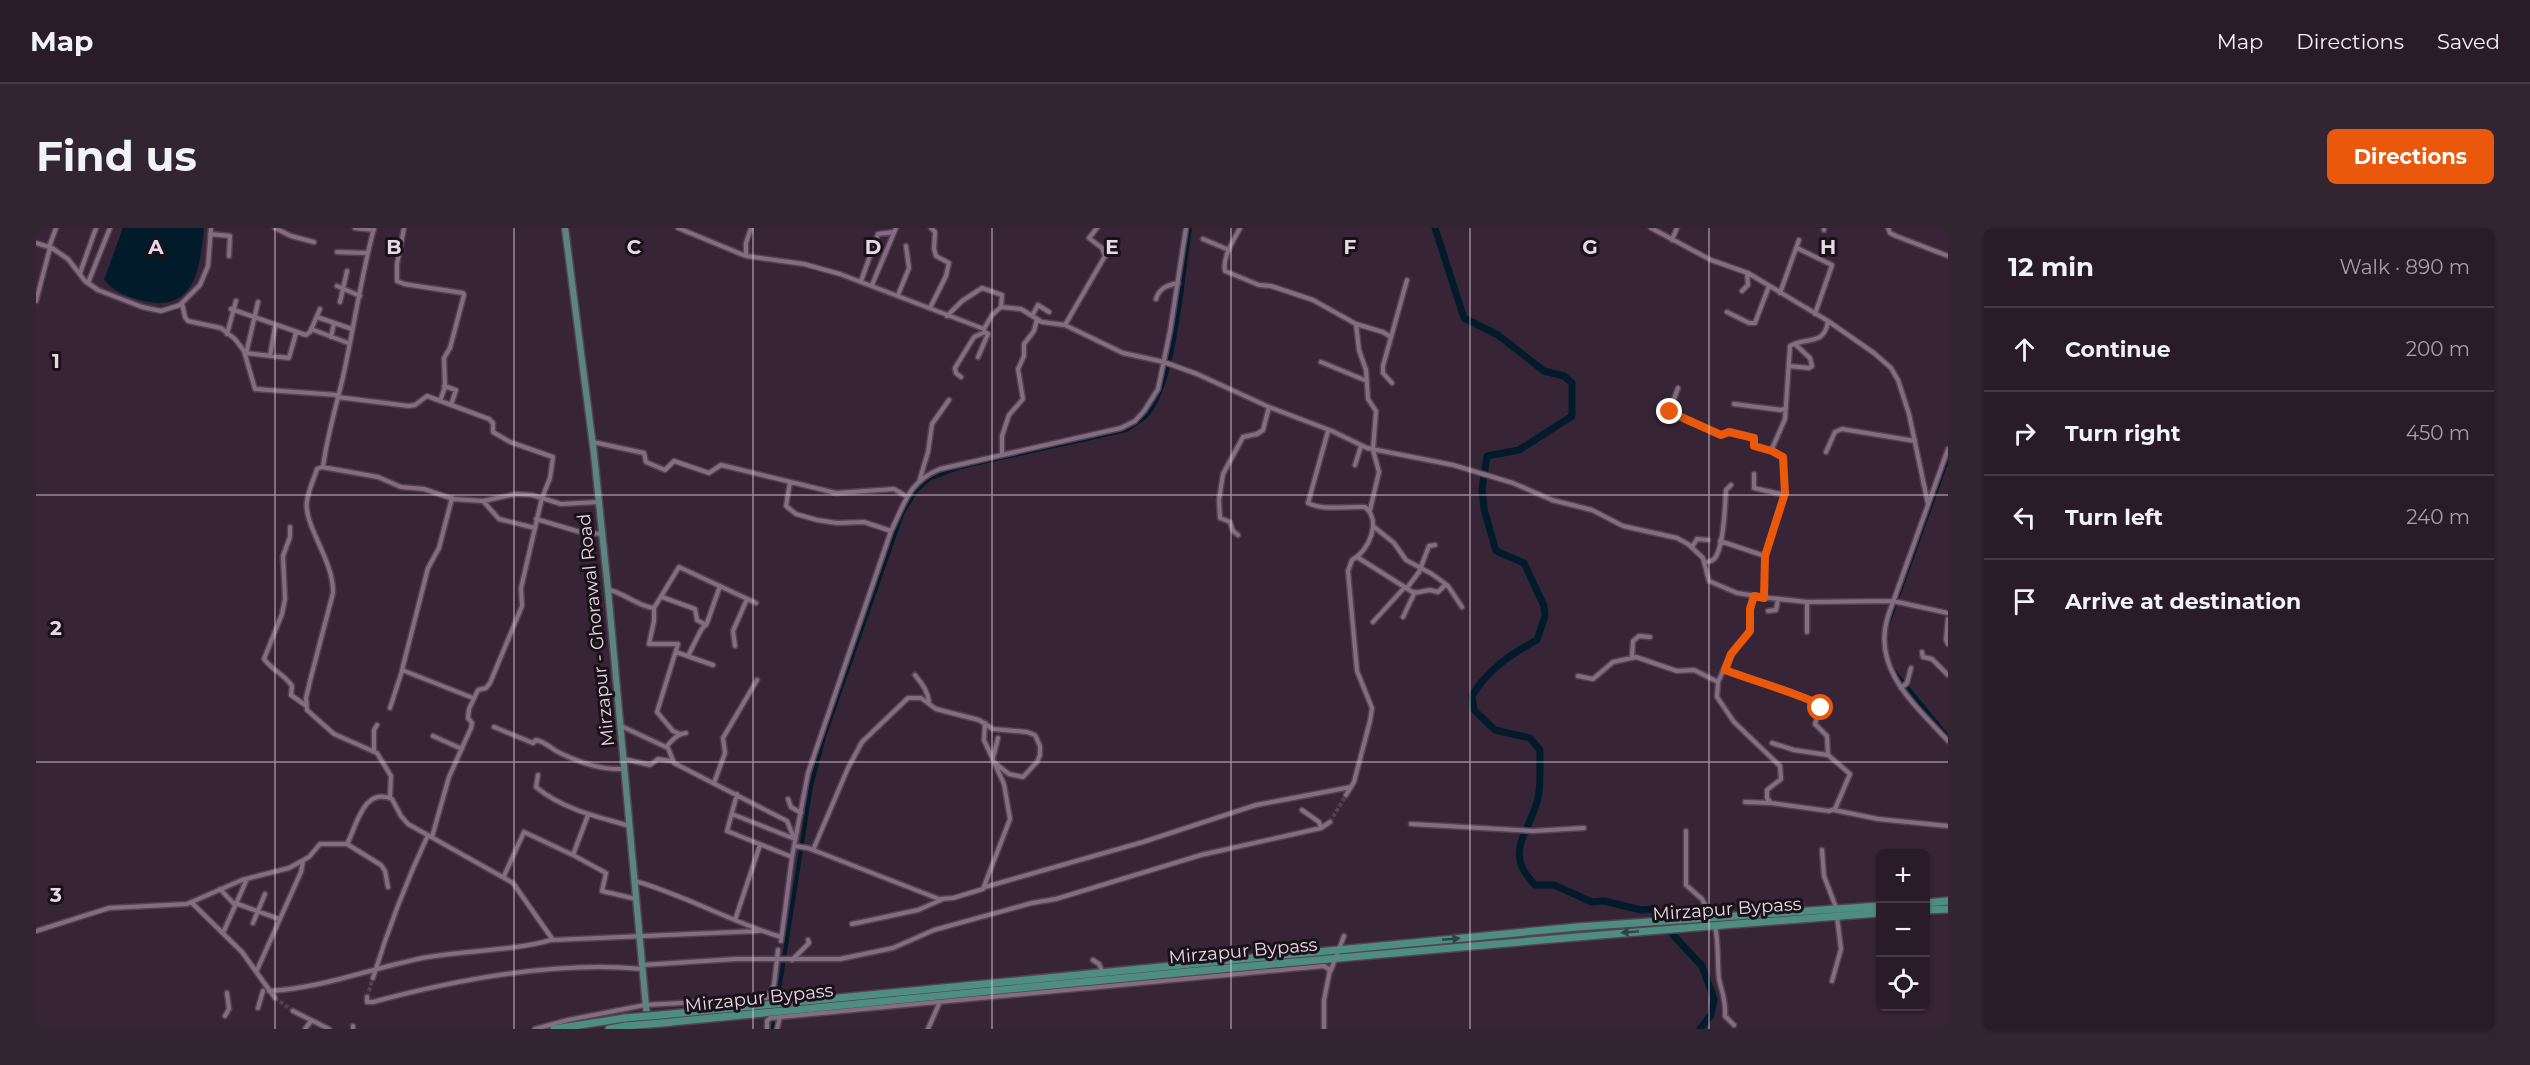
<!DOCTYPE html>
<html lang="en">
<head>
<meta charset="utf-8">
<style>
	:root { --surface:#2a1b29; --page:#322431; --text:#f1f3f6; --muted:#a5a1a8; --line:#463946; --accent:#ea580c }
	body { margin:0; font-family:Montserrat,sans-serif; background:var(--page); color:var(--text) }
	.controls { position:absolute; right:18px; bottom:18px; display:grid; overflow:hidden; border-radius:9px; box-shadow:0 2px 4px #0004 }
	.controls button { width:54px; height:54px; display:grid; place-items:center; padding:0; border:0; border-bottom:2px solid var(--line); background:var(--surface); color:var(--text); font:30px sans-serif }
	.stop { position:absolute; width:18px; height:18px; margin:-14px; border:4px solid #ea580c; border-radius:50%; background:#fff }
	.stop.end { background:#ea580c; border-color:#fff; box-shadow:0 2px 6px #0008 }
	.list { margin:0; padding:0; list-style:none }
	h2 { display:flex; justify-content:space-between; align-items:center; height:78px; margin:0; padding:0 24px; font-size:26px }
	h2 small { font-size:20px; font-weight:400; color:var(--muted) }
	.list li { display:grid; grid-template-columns:39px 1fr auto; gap:18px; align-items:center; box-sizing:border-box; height:84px; padding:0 24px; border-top:2px solid var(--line) }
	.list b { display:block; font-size:22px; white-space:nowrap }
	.list em { font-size:20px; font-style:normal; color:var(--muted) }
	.icon { flex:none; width:33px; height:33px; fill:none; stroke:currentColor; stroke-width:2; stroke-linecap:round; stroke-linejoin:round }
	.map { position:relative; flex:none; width:1912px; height:801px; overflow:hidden; border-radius:9px }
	header { display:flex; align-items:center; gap:36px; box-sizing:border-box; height:84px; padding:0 30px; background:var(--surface); border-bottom:2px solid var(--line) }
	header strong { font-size:28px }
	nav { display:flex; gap:33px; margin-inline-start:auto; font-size:21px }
	.intro { display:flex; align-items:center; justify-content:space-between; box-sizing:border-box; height:144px; padding:0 36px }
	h1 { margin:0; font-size:42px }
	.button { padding:15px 27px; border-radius:9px; background:var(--accent); color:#fff; font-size:21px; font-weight:700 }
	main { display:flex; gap:36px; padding:0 36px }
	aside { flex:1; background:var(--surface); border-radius:9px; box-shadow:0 2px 4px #0004 }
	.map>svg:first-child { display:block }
	.water { fill:#011b2b }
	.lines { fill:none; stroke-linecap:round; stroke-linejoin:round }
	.canal { stroke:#011b2b; stroke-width:4 }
	.river { stroke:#011b2b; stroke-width:7 }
	.minor-tunnel { stroke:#523f51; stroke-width:4; stroke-dasharray:4 2; stroke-linecap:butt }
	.minor-casing { stroke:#534252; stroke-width:7 }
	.primary-casing { stroke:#534252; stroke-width:9 }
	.trunk-casing { stroke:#534252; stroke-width:10 }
	.minor { stroke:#846d83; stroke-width:4 }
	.primary { stroke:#5c8582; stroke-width:6 }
	.trunk { stroke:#4e8d82; stroke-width:7 }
	.trunk-bridge-casing { stroke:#534252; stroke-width:10; stroke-linecap:butt }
	.trunk-bridge { stroke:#4e8d82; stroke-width:7 }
	.oneway { fill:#2f4343 }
	.route { stroke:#ea580c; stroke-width:8 }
	.grid { fill:none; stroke:#e7dae6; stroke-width:1.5; stroke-opacity:0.55 }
	.labels { text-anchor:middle; stroke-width:6; stroke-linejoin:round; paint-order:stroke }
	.street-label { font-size:18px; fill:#e7dae6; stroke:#1a1119 }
	.grid-label { font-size:20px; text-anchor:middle; font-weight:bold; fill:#e7dae6; stroke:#1a1119; stroke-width:6; stroke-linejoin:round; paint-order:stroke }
</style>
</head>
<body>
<header>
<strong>Map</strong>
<nav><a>Map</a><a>Directions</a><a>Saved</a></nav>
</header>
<div class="intro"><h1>Find us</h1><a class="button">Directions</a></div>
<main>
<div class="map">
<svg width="1912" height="801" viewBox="0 0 1912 801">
	<rect width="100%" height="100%" fill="#382437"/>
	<path class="water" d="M87,0H168C164,42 158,87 104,72C89,68 78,63 68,52Z"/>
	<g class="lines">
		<path class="canal" d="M1852,396L1912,230
			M1858,443L1912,509
			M737,801L775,558L789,506L866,286L880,263L893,251L925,239L1091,202C1097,197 1105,193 1110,188C1139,159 1147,43 1154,0"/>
		<path class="river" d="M1399,0L1428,90L1462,107L1508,143L1528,148L1536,155V188L1483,222L1451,228L1446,261L1448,281L1460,323L1488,335L1508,378L1509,388L1501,412C1475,426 1451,442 1436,468L1438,482L1459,502L1494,510L1504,522C1503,540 1506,560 1500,577C1489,611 1469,626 1499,657H1518L1556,674L1568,673L1605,682L1618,681L1638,708L1666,738L1678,771L1675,787L1664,801"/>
		<path class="minor-tunnel" d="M1294,594L1310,567
			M331,769L337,750
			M239,770L257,783"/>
		<defs>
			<path id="minor" d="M239,0L255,8L278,14
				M319,0L338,2
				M368,0L361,36V53L368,56L427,65L428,67L414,120L408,130L409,159L404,173
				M642,0L710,28L768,36L804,46L948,101L956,87L965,79L985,81L1006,94L1029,97L1087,125L1128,134L1161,146L1233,179L1296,203L1331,220L1417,237L1477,255L1516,272L1556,282L1587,298L1641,310L1652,316L1667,330L1673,353L1701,365L1734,370L1771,374L1857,373L1912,385
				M1204,0C1198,12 1186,29 1189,43L1223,57L1235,58L1277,72L1320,96L1323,122L1330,142L1332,171L1340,183L1337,222
				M1615,0L1675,32L1712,45L1792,93L1838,125L1855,140L1862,152L1873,186L1892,276
				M1788,0V2
				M1852,0L1854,5L1860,8L1912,28
				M174,6L194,8L193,28
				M1167,11L1193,22
				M1636,12L1641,0
				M0,15L16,20L32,31L49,53L62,62L106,79L125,83L144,77L164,57L172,38L175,0
				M13,19L20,0
				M1761,20L1796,37L1779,86
				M301,24L330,25
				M710,27V15L715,0
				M44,45L60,0
				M825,53L842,6L858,4
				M52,55L74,0
				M836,57L860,0
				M301,58L324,68
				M1706,63L1712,57L1711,45
				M1744,65L1763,12
				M862,67L873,40L870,18
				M1120,71C1123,60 1132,57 1142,55
				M0,73L14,20
				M304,74L311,43
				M146,75L149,89L152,93L185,100L199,111L208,123L219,161L301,167
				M894,80L910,48L913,35L900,28L898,21L899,4L895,0
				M195,81L270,107L274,104L284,81
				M1691,84L1713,95H1719L1733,58
				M911,88L926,73L946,60L966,67L965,79
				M996,88L1002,77L1013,84
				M281,89L316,101
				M1320,96L1347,104L1355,109
				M1029,97L1069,28L1066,20L1053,10L1061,0
				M275,101L312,115
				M191,106L200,73
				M295,109L298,95
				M210,125L253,130L260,105
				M210,126L222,74
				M234,128L239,98
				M942,129L952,106L949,104
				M1285,134L1331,153
				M1753,138L1773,140L1776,138L1774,130L1759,116
				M925,149L920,145L919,140L938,109L949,104
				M1356,155L1347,145V138L1371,52
				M408,158L420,162L415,177
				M1642,160L1634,182L1636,186L1685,207L1693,204L1717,210L1718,218L1735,223L1747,229L1749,265L1729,329L1728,370
				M301,169L373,178L379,177L391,168L453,191L457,195V204L474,214L517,229L514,250L506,270L485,360L486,378L454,455L450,460L442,462L433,481L432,490L436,495L435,500L413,549L396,609
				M1698,176L1745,182L1750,180
				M1292,203L1272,275C1287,283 1312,278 1329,279C1346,293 1333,323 1316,332L1312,343L1321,443L1336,480L1334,493L1318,554L1310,567
				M557,214L608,225L610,234L629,242L638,233L673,245L685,237L800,265L858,261L870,268
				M1912,221L1852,388C1835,441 1880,478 1912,513
				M1735,223L1749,191L1754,118C1771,108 1788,119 1792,93
				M1790,224L1799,204L1806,201L1879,213
				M966,226V208L973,187L987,171L982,141L988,128V116L998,103L1001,91
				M1319,237L1325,218
				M287,239C291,208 300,179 307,149C318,99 325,49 338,0
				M1718,246V260L1749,267
				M754,254L750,278L760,286L781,292L801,295L828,294L855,303
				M883,254L892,224L896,196L913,172
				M416,270L403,320L392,340L366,442L437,470
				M447,273L480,266L496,267L525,276L562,274
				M1334,282L1343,244L1337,222
				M500,291L544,304L566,306
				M1337,298L1358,315L1370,332L1396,346L1411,357
				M254,299V309L247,328L249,371L246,386L228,431C236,442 249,447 256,458L255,467L269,477
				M1202,307L1197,303L1194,294L1184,290L1183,272L1187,246L1207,209L1221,206L1227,202L1233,179
				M1684,313L1729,328
				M1656,319L1661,311L1672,312
				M1321,329L1378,365L1394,362L1402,364L1409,357L1412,358L1426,379
				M1669,335C1671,334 1676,333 1678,331C1688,321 1689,277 1690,262L1695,257
				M1371,360L1383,344L1393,318L1399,317
				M573,362C589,365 602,379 618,380L643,339L720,375
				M626,369L659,381L661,392L670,397
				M1771,374V404
				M618,380V393L613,416H642L621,484L637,503L644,506
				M1732,383L1740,382L1742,371
				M1367,389L1379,364
				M1912,391L1910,412L1912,416
				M1337,394L1368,360
				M699,418L697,403L711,371
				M640,424L677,437
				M1886,424L1887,429L1896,431L1912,447
				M652,428L665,402L671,395L684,358
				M1596,429L1597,413L1603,408L1614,409
				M1689,442C1721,454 1754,461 1785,477L1779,496L1791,508L1792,527L1814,546L1799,581L1793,583L1735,575L1731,570V562L1745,551L1744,538L1698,494L1681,469L1682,454L1692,432L1714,403V381L1718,368
				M879,447C885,455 891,461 893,473
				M1542,448L1557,451L1577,434L1600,429L1641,443L1658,442L1682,454
				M1865,460L1871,455L1875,440
				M354,480L366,443
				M585,498L632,520L638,535L751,593L758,610
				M458,499L497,515L500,512C510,514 515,521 524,525C545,535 565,542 588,541
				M397,508L426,521
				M1736,515L1758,522L1792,527
				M630,519C637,512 640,506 650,505
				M338,523V502L341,497
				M957,530L962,510
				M588,531L614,537L622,531L636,533
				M502,547L500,559C526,581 562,589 594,598
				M678,555L689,525L687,510L721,452
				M701,566L691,603L756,629
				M354,569L355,548L341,525L298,506L271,482L270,470L275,449L297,365C298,332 267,297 271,273C272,263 278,251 281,241L286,239L342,249L365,259L388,261L417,271L447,273L463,291L499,300
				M752,571L755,579L765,585
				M1709,574L1735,575
				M1266,582L1283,594L1285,600
				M1798,582L1842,591L1912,598
				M696,586L759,611
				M552,587L537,627L570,645L566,663L600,671
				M1375,596L1497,603L1548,600
				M1650,603V657L1666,671L1677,691
				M311,616L345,637L349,643L352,659
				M759,618L772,620L903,671L917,670L947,661L974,591L968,556L948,512L949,495
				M777,622L812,540L826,514L872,470H885L900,481L943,492L957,501L991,504L999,507L1004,518V527L1001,534L987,549L973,546L959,535
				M1786,622L1788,648L1801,682
				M468,648L488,604L537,627
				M599,653C649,667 695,694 745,709
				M949,659L1107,614L1220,577L1315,559
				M184,661L199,677
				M155,674L206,724L239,770
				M199,675L243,691
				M699,692L724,617
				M217,695L229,666
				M816,696L882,682L905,672
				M1679,698C1683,716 1681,733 1683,751C1686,765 1690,771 1689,788L1698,797
				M0,703L73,680L151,676L206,652L253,640L273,629L284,616H311C320,600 327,558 356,571L365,588L372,596L477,655L517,712L723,703
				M187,705L211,651
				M745,713L756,629L772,545L855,303C869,275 872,254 904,241L1085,200L1099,193L1108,183L1122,161L1134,103L1150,0
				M756,732L773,715L772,712
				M1057,732L1063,736L1067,745
				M606,737L700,731H804L857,720L898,702L996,675L1020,671L1165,627L1285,600L1294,594
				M221,742L265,644L267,633
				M1295,742L1308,708
				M337,750C352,701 370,654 392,607
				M1796,753L1805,721L1801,689
				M233,763C288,760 338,739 392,729C432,722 476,723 515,712
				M331,769V774H337C419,752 521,733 606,741
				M902,774L1288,738L1294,742L1288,772V801
				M222,780L227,763
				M257,783L293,801
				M189,788L193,781L191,765
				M269,801L275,793
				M317,801V798
				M499,801L532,792L609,777L731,770L738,757L742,722
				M731,801V793L734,790L901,774L903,776L892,801
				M741,801L744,789"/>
			<path id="primary" d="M529,0L558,226L572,362L612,801"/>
			<path id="trunk" d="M1890,675L1912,673
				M1890,682L1912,681
				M625,787L1541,699L1844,678
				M625,795C1032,755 1437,715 1844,685
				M518,801L589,790
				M573,801L590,798"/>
		</defs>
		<use href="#minor" class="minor-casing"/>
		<use href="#primary" class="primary-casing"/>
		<use href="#trunk" class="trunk-casing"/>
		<use href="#minor" class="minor"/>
		<use href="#primary" class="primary"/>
		<use href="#trunk" class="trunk"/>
		<defs>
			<path id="trunk-bridge" d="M589,790L625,787
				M590,798L625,795"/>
		</defs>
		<use href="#trunk-bridge" class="trunk-bridge-casing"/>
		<use href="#trunk-bridge" class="trunk-bridge"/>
	</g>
	<defs><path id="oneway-solid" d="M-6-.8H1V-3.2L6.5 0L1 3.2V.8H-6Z" transform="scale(1.5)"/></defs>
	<g class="oneway">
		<use href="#oneway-solid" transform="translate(1594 704) rotate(176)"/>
		<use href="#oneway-solid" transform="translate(1415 711) rotate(-5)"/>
	</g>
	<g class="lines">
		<path class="route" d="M1634,184L1685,207L1693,204L1718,210V218L1736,223L1747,229L1749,265L1729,328L1728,370L1718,368L1714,381V403L1695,426L1689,442C1721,454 1752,462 1783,476L1785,480"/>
	</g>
	<path class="grid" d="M239,0V801M478,0V801M717,0V801M956,0V801M1195,0V801M1434,0V801M1673,0V801M0,267H1912M0,534H1912"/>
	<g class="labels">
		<g class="street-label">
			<text transform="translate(560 402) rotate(-96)" y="6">Mirzapur - Ghorawal Road</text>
			<text transform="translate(1691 681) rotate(-4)" y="6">Mirzapur Bypass</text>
			<text transform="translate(1207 723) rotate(-5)" y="6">Mirzapur Bypass</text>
			<text transform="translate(723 770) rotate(-6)" y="6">Mirzapur Bypass</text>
		</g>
	</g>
	<g class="grid-label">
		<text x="120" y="26">A</text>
		<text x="358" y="26">B</text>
		<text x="598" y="26">C</text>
		<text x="837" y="26">D</text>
		<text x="1076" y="26">E</text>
		<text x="1314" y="26">F</text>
		<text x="1554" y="26">G</text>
		<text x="1792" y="26">H</text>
		<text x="20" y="140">1</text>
		<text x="20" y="407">2</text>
		<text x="20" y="674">3</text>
	</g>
</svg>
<div class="controls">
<button>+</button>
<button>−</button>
<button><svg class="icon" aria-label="locate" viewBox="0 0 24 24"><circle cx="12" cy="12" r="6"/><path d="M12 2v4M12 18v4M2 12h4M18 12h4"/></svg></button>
</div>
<div class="stop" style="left:1785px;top:480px"></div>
<div class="stop end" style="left:1634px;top:184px"></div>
</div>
<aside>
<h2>12 min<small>Walk · 890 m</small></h2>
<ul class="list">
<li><svg class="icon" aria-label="ahead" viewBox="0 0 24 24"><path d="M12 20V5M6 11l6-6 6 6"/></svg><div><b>Continue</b></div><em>200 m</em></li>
<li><svg class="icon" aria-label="right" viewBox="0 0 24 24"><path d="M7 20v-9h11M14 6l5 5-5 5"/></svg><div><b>Turn right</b></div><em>450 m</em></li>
<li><svg class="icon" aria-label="left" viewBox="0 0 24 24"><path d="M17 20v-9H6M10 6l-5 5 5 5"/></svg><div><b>Turn left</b></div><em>240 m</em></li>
<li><svg class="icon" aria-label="arrive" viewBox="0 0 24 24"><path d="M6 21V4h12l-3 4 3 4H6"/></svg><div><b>Arrive at destination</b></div></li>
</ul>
</aside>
</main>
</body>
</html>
